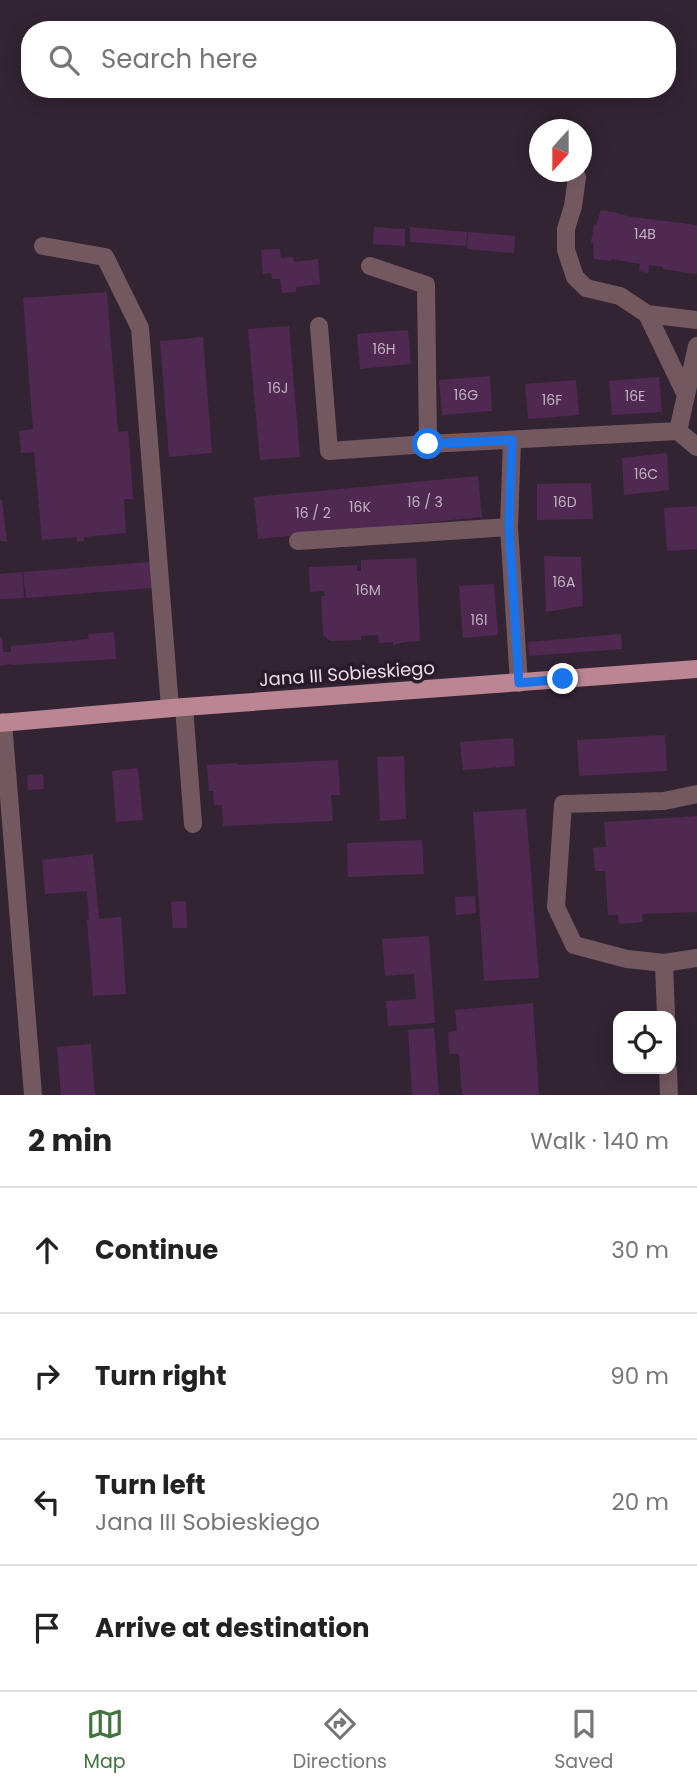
<!DOCTYPE html>
<html lang="en">
<head>
<meta charset="utf-8">
<style>
	:root { --surface:#fff; --page:#f2f2f2; --text:#222; --muted:#767676; --line:#e0e0e0; --accent:#427240 }
	body { margin:0; font-family:Poppins,sans-serif; background:var(--page); color:var(--text) }
	.controls { position:absolute; right:21px; bottom:21px; display:grid; overflow:hidden; border-radius:14px; box-shadow:0 4px 18px #0003 }
	.controls button { width:63px; height:63px; display:grid; place-items:center; padding:0; border:0; border-bottom:2px solid var(--line); background:var(--surface); color:var(--text); font:35px sans-serif }
	.compass { position:absolute; left:529px; top:119px; width:63px; height:63px; border-radius:50%; background:var(--surface); box-shadow:0 4px 18px #0003; rotate:201deg }
	.stop { position:absolute; width:21px; height:21px; margin:-16px; border:5px solid #1a73e8; border-radius:50%; background:#fff }
	.stop.end { background:#1a73e8; border-color:#fff; box-shadow:0 2px 7px #0008 }
	.list { margin:0; padding:0; list-style:none }
	h2 { display:flex; justify-content:space-between; align-items:center; height:91px; margin:0; padding:0 28px; font-size:30px }
	h2 small { font-size:23px; font-weight:400; color:var(--muted) }
	.list li { display:grid; grid-template-columns:46px 1fr auto; gap:21px; align-items:center; box-sizing:border-box; height:126px; padding:0 28px; border-top:2px solid var(--line) }
	.list b { display:block; font-size:26px; white-space:nowrap }
	.list p { margin:0; font-size:23px; white-space:nowrap; color:var(--muted) }
	.list em { font-size:23px; font-style:normal; color:var(--muted) }
	.icon { flex:none; width:38px; height:38px; fill:none; stroke:currentColor; stroke-width:2; stroke-linecap:round; stroke-linejoin:round }
	.map { position:relative; flex:none; width:697px; height:1095px; overflow:hidden }
	.search { position:absolute; background:var(--surface); box-shadow:0 4px 18px #0003; left:21px; right:21px; top:21px; height:77px; display:flex; align-items:center; gap:18px; box-sizing:border-box; padding:0 24px; border-radius:28px; color:var(--muted); font-size:26px }
	.sheet { height:595px; background:var(--surface) }
	nav { display:flex; justify-content:space-around; align-items:center; box-sizing:border-box; height:98px; border-top:2px solid var(--line); background:var(--surface); font-size:19px; color:var(--muted) }
	nav a { display:grid; justify-items:center; gap:4px }
	nav .on { color:var(--accent) }
	.map>svg:first-child { display:block }
	.building { fill:#4f2951 }
	.lines { fill:none; stroke-linecap:round; stroke-linejoin:round }
	.minor { stroke:#74585f; stroke-width:18 }
	.major { stroke:#bc8593; stroke-width:18 }
	.route { stroke:#1a73e8; stroke-width:9 }
	.labels { text-anchor:middle; stroke-width:7; stroke-linejoin:round; paint-order:stroke }
	.number-label { font-size:14px; fill:#c1b1c2 }
	.street-label { font-size:18px; fill:#e7dee8; stroke:#291b29 }
</style>
</head>
<body>
<div class="map">
<svg width="697" height="1095" viewBox="0 0 697 1095">
	<rect width="100%" height="100%" fill="#332433"/>
	<path class="building" d="M601,210L619,213L618,214L633,217L697,225V273L695,274L663,269V267L649,265L648,273L639,271L640,264L612,259L611,261L594,259L593,243L591,242L594,225H596Z
		M374,227L405,229V246L373,244Z
		M410,227L467,232L466,246L410,242Z
		M468,232L515,236L514,253L467,249Z
		M280,249L281,258L293,257L294,262L318,259L320,284L296,287V292L282,293L280,279H272L271,273L263,274L261,250Z
		M107,292L118,432L128,431L129,441L133,499H124L126,533L84,537V541L77,542V537L42,540L34,452L21,453L19,431L33,429L23,298Z
		M289,326L300,457L260,460L248,329Z
		M408,330L411,364L360,369L357,334Z
		M203,337L212,453L169,457L160,341Z
		M490,376L492,411L442,415L439,380Z
		M659,377L662,412L612,415L609,381Z
		M576,380L579,415L528,419L525,384Z
		M667,453L669,490L624,495L622,458Z
		M478,476L482,517L258,539L254,497Z
		M591,483L593,519L537,520V484Z
		M0,500H2L7,542L0,541Z
		M697,506V549L667,551L664,508Z
		M544,556L581,557L583,606L546,612Z
		M416,558L420,641L405,642L393,645V642L379,643L378,635L361,636V640L330,641L323,635L321,596H325L324,591L310,592L309,567L357,565V571H361V560Z
		M150,562L152,588L26,598L23,572Z
		M22,572L24,598L0,599V574Z
		M494,584L498,635L463,638L459,586Z
		M114,632L116,659L12,665V664L4,665V666H0V637H2L3,652H11V646L89,639L88,634Z
		M621,634L622,649L529,656L528,642Z
		M665,735L667,771L579,776L577,740Z
		M513,738L515,766L463,770L460,742Z
		M404,756L406,819L380,821L377,757Z
		M338,760L340,795H331L333,821L223,826L222,805H214L213,791H209L207,765L237,763L238,765Z
		M138,768L143,820L116,822L112,771Z
		M43,774L44,789L28,790L27,775Z
		M526,809L539,978L484,981L473,812Z
		M697,816V912L642,914L643,922L619,924L618,915H608L605,871H595L593,848L606,847L604,822Z
		M422,840L424,874L348,877L347,843Z
		M93,854L99,919L121,917L126,994L93,996L87,920H89L87,891L45,894L42,860Z
		M475,896L476,913L456,915L455,897Z
		M186,901L187,928H173L171,902Z
		M429,936L435,1023L388,1026L386,1001L416,999L414,974L385,976L382,939Z
		M533,1003L539,1095H462L459,1054H449L448,1032L457,1031L455,1010Z
		M434,1028L439,1095H412L408,1030Z
		M91,1044L95,1095H61L57,1047Z"/>
	<g class="lines">
		<path class="minor" d="M577,177L573,206L566,229V250L575,277L586,288L620,296L647,314
			M43,246L105,257L140,328L170,708
			M370,266L426,285L428,444
			M319,326L329,451L428,444L678,431L697,447
			M686,395L647,314L697,320
			M678,431L697,346
			M512,440L509,527L519,683
			M298,541L509,527
			M184,707L193,824
			M3,722L33,1095
			M664,963L697,958
			M666,1016L664,963L627,959L574,945L556,907L563,804L664,801L697,794
			M668,1069L669,1095"/>
		<path class="major" d="M0,723L184,707L697,669"/>
	</g>
	<g class="lines">
		<path class="route" d="M428,444L512,440L509,527L519,683L563,679"/>
	</g>
	<g class="labels">
		<g class="number-label">
			<text x="645" y="239">14B</text>
			<text x="384" y="354">16H</text>
			<text x="278" y="393">16J</text>
			<text x="466" y="400">16G</text>
			<text x="635" y="401">16E</text>
			<text x="552" y="405">16F</text>
			<text x="646" y="479">16C</text>
			<text x="425" y="507">16 / 3</text>
			<text x="565" y="507">16D</text>
			<text x="360" y="512">16K</text>
			<text x="313" y="518">16 / 2</text>
			<text x="564" y="587">16A</text>
			<text x="368" y="595">16M</text>
			<text x="479" y="625">16l</text>
		</g>
		<g class="street-label">
			<text transform="translate(347 674) rotate(-4)" y="6">Jana III Sobieskiego</text>
		</g>
	</g>
</svg>
<div class="controls">
<button><svg class="icon" aria-label="locate" viewBox="0 0 24 24"><circle cx="12" cy="12" r="6"/><path d="M12 2v4M12 18v4M2 12h4M18 12h4"/></svg></button>
</div>
<svg class="compass" viewBox="-18 -18 36 36"><path d="M0-13l5 13h-10z" fill="#e53935"/><path d="M0 13l5-13h-10z" fill="#767676"/></svg>
<div class="stop" style="left:428px;top:444px"></div>
<div class="stop end" style="left:563px;top:679px"></div>
<div class="search"><svg class="icon" aria-label="search" viewBox="0 0 24 24"><circle cx="10" cy="10" r="6"/><path d="M15 15l6 6"/></svg>Search here</div>
</div>
<section class="sheet">
<h2>2 min<small>Walk · 140 m</small></h2>
<ul class="list">
<li><svg class="icon" aria-label="ahead" viewBox="0 0 24 24"><path d="M12 20V5M6 11l6-6 6 6"/></svg><div><b>Continue</b></div><em>30 m</em></li>
<li><svg class="icon" aria-label="right" viewBox="0 0 24 24"><path d="M7 20v-9h11M14 6l5 5-5 5"/></svg><div><b>Turn right</b></div><em>90 m</em></li>
<li><svg class="icon" aria-label="left" viewBox="0 0 24 24"><path d="M17 20v-9H6M10 6l-5 5 5 5"/></svg><div><b>Turn left</b><p>Jana III Sobieskiego</p></div><em>20 m</em></li>
<li><svg class="icon" aria-label="arrive" viewBox="0 0 24 24"><path d="M6 21V4h12l-3 4 3 4H6"/></svg><div><b>Arrive at destination</b></div></li>
</ul>
</section>
<nav>
<a class="on"><svg class="icon" aria-label="map" viewBox="0 0 24 24"><path d="M3 6l6-2 6 2 6-2v14l-6 2-6-2-6 2zM9 4v14M15 6v14"/></svg>Map</a>
<a><svg class="icon" aria-label="directions" viewBox="0 0 24 24"><path d="M12 3l9 9-9 9-9-9zM9 14v-3h6M13 9l2 2-2 2"/></svg>Directions</a>
<a><svg class="icon" aria-label="saved" viewBox="0 0 24 24"><path d="M7 4h10v16l-5-4-5 4z"/></svg>Saved</a>
</nav>
</body>
</html>
